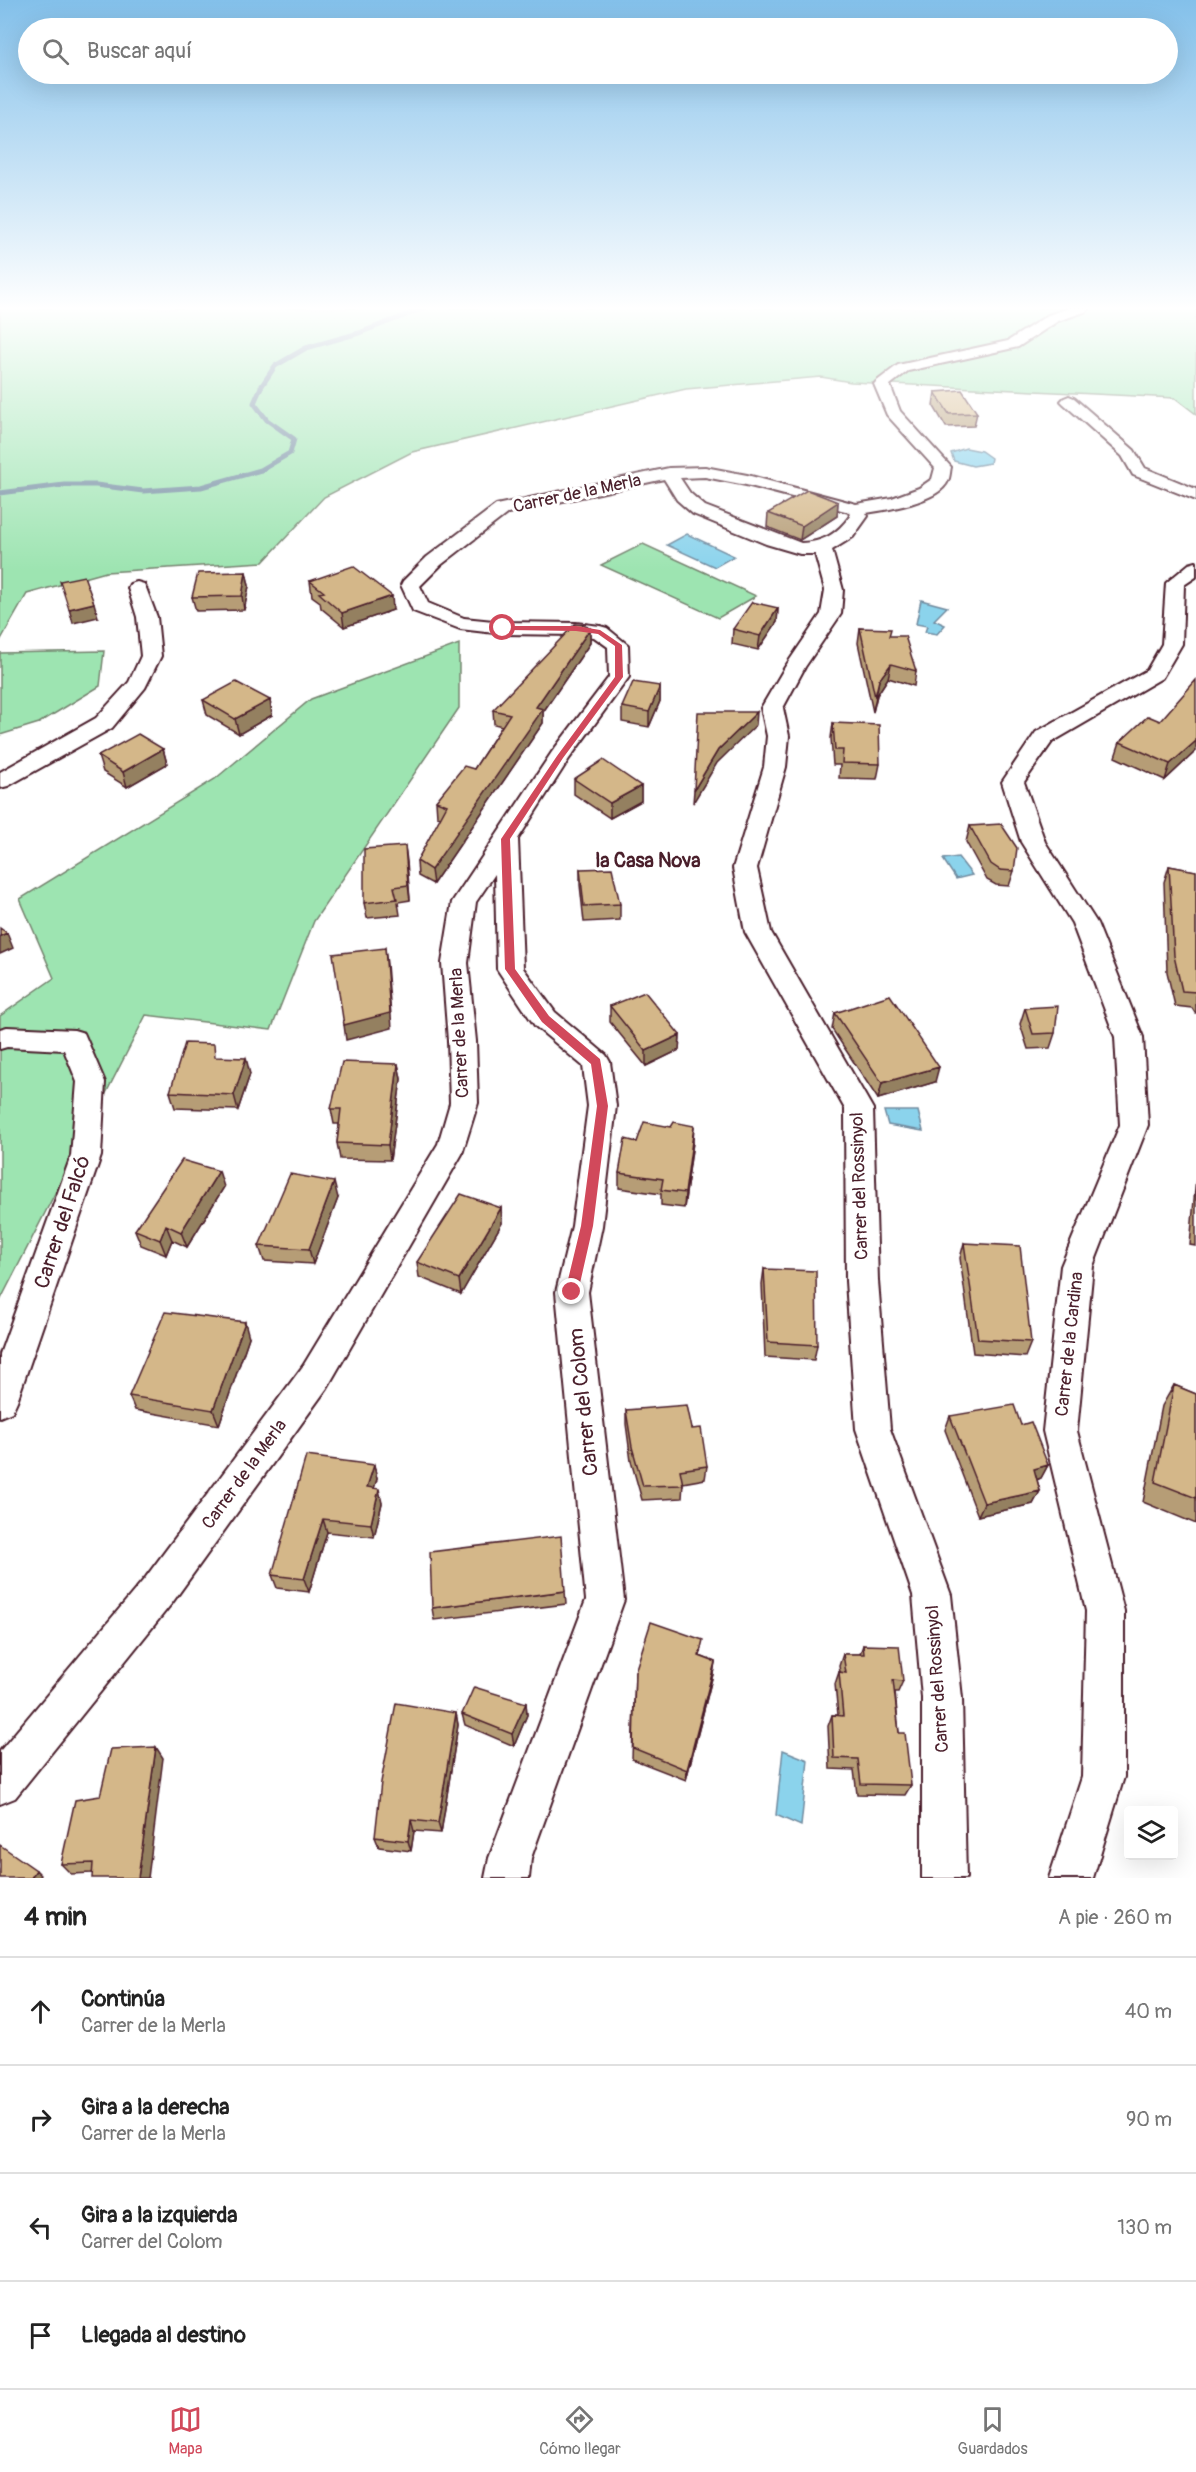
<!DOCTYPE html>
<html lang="es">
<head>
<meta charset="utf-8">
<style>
	:root { --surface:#fff; --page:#f2f2f2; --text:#222; --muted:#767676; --line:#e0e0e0; --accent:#d1495b }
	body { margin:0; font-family:Pangolin,sans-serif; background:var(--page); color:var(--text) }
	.controls { position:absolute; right:18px; bottom:18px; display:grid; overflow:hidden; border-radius:6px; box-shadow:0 6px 24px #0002 }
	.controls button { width:54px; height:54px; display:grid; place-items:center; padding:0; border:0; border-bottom:2px solid var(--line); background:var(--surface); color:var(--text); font:30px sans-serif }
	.stop { position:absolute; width:18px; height:18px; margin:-14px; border:4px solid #d1495b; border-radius:50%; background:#fff }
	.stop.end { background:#d1495b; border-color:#fff; box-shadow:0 2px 6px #0008 }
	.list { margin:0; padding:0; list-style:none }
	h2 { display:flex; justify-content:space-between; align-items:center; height:78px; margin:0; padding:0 24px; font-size:26px }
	h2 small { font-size:20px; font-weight:400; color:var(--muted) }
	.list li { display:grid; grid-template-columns:39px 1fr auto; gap:18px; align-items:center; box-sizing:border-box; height:108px; padding:0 24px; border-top:2px solid var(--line) }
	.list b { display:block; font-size:22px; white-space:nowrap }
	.list p { margin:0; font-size:20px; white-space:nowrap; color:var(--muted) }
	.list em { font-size:20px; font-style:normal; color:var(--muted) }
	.icon { flex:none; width:33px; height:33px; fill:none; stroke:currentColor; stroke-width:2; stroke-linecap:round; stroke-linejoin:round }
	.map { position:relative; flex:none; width:1196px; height:1878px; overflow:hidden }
	.search { position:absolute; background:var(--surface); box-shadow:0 6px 24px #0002; left:18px; right:18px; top:18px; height:66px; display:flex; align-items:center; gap:15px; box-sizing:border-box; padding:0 21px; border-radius:33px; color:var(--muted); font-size:22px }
	.sheet { height:510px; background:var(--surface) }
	nav { display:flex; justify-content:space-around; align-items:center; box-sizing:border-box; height:84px; border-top:2px solid var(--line); background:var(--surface); font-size:16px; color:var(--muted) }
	nav a { display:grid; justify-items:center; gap:3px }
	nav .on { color:var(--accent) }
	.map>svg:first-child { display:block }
	.green { fill:#9de4b1; stroke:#74826e; stroke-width:1.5 }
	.water { fill:#8bd3ec; stroke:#718b9f; stroke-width:1.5 }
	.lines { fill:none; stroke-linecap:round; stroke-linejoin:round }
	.stream { stroke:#718b9f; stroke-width:5 }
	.minor-casing { stroke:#4a1f2b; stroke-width:4 }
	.minor { fill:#fff; fill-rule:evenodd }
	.wall { fill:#b69d76; stroke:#4a1f2b; stroke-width:1.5 }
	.shaded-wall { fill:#948060; stroke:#4a1f2b; stroke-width:1.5 }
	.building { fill:#d4b789; stroke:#4a1f2b; stroke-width:1.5 }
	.route { fill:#d1495b }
	.labels { text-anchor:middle; stroke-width:6; stroke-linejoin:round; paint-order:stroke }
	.street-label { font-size:18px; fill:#4a1f2b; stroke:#fff }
	.neighbourhood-label { font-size:20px; font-weight:bold; fill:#4a1f2b; stroke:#fff }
	.near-street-label { font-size:21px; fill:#4a1f2b; stroke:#fff }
</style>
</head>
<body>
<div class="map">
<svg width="1196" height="1878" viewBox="0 0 1196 1878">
	<rect width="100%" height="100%" fill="#fff"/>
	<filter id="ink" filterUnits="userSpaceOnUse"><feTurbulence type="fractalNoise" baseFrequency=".0167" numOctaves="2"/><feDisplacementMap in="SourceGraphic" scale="12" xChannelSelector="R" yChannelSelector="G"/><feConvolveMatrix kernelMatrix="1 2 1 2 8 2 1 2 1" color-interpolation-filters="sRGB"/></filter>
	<g filter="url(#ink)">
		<path class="green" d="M0,308H1196V414L1175,398L851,382L821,377L686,389L412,452L324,497L263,562L106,572L27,594L0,641Z
			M643,544L756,596L718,618L601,565Z
			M459,644V708L314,921L271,1030L146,1015L0,1301V1016L54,978L20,899L215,779L311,699Z
			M104,651L100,686L39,723L0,735V653Z"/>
		<path class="water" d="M966,448L981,451L991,458L990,463L973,466L954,461L951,453Z
			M687,534L734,556L715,567L667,545Z
			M921,600L947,607L934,620L945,625L937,634L925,632L927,626L916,624Z
			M958,857L972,875L956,879L943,859Z
			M884,1111H918L923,1131L888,1125Z
			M783,1750L808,1760L801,1826L776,1815Z"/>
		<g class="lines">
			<path class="stream" d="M0,493L64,485H96L143,491L201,487L261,470L290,453L294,439L267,420L254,403L261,387L275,366L306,348L359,333L425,308"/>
			<defs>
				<path id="minor" d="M1069,308H1089L1087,311L1058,321L1018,347L908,371L890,385L900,411L951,467C950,471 950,477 948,481C939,502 886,510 866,513L868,516L853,537L832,550L843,590L841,614L805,667L783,708L789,736L786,767L757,868L771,932L873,1109L878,1281L890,1429L951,1595L962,1698L966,1878H922V1698L913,1595L856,1429L846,1281L845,1109L745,932L733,868L764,767L767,736L761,708L785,667L821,614L825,590L815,554H800L766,544L693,514L677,500L664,479L508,513L441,565L420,586L428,603L464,618L503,622L576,623L600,626L607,628L628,645L629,677L569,759L518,839L523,968L555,1012L606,1055L610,1062L616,1106L602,1226L588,1292L624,1600L531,1858L529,1878H485L489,1858L586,1600L556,1292L572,1226L588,1106L583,1066L535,1026L497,969L495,874L476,902L468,963L476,1041L478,1103L462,1154L327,1388L172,1603L15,1798L0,1804V1751L146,1577L303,1366L438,1144L450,1103L448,1041L442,963L452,902L552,752L609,677L608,647L594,637L576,635L503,634L460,629L413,611L401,585L403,581L427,557L496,505L669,468L705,467L747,475L856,504L892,498L919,488L932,479L935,468L887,415L874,384L877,381L898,365L1008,341L1048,315ZM705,477L746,485L849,512L850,516C837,534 823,542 801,543L705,506L690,493L680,478Z
					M1069,396L1074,398L1134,450L1145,468L1196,489V500L1133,475L1122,456L1064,404L1061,401L1064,398Z
					M1196,562V577L1184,585L1182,644L1162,678L1052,742L1024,782L1045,842L1097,923L1143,1037L1148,1125L1093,1266L1077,1431L1124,1611V1777L1093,1878H1049L1082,1777L1086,1611L1043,1431L1061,1266L1120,1125L1115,1037L1072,923L1021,842L1002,782L1036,732L1147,670L1162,644L1166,583L1189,564Z
					M137,582L144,584L146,588L157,617L161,656L145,688L112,728L8,786L0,788V772L96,718L129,682L141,656L137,617L128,588L130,584Z
					M7,1027L74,1030L84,1033L105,1082L101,1156L17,1401L12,1412L0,1417V1354L71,1156L77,1082L64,1050L7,1047L0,1049V1029Z"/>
			</defs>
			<use href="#minor" class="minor-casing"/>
			<use href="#minor" class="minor"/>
		</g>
		<path class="wall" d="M935,392L977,413L974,426L946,427L933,405Z
			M838,502L837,516L800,540L767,527L768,513Z
			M246,572L249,586L244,610L196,611L192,597Z
			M310,581L393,610L344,627L321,608L320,602L312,596Z
			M778,608L777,622L758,650L732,644L733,629Z
			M860,628L889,636L916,671L914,686L888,678L877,695L873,712L858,643Z
			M590,629V643L543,712V723L433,884L418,876L417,861L441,817L437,816L436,801L474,769L502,726L494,724L493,710Z
			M660,686V701L649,727L622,722V707Z
			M203,700H270L272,715L239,734L207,715Z
			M1160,721L1196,751L1165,780L1115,757L1120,742Z
			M833,723L880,764L877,779L839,778L840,765H833L831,738Z
			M163,749L167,764L127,787L103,772L98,756Z
			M574,779L641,786V801L610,818L574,794Z
			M970,826L1014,871L1009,886L996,885L987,880L966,842Z
			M405,846L410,900L398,902L400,915L367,918L364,903Z
			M1169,866L1196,871V1013H1195L1192,1008L1175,1006L1167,972L1164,882Z
			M580,869L620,904V920L584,922L580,885Z
			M610,1006L680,1035L679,1050L646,1066L610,1022Z
			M1025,1008L1055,1033L1050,1048L1028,1049L1020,1024Z
			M835,1013L935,1082L878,1099L832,1029Z
			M398,1064L401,1079L390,1160L340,1159L337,1143L339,1124H334L331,1109Z
			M250,1074L238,1110L175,1108L170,1092Z
			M637,1142H693L684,1208L661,1205V1194L619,1188V1173Z
			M1196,1177V1246L1190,1245Z
			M224,1187L187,1247L172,1240L166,1255L141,1245L135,1230Z
			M338,1198L313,1264L264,1261L259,1246Z
			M501,1208L502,1223L461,1294L419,1277L417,1262Z
			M964,1243L1031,1342L1025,1357L973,1353L960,1258Z
			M764,1269L817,1345L814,1360L765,1357L762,1284Z
			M249,1337L219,1425L135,1410L129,1396Z
			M1174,1385L1196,1394V1524L1143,1502L1162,1406Z
			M626,1410L692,1429L707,1466L705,1479L683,1483L682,1498L642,1500L631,1461L626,1424Z
			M950,1416L1021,1425L1048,1465L1041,1478L1037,1480L1040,1491L1033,1504L978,1516L945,1430Z
			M374,1465L377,1479L374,1488L382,1503L374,1537L327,1532L309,1592L277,1588L272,1575Z
			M565,1591L566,1604L434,1620L432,1608Z
			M863,1645L903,1681L898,1692H895L899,1733L911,1785L905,1795L857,1794L854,1770L830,1769L828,1726L832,1715H838L835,1684L839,1672H840L839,1666L843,1654H860Z
			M701,1652L700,1656L715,1662L713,1674L686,1780L632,1759L635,1672Z
			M526,1703L527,1715L514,1746L465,1725L462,1714Z
			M456,1713L458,1725L441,1833L414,1831L411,1851L379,1847L375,1837Z
			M163,1758L92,1873L71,1874L61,1864L100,1796Z"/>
		<path class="shaded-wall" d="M838,502L837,516L800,540L802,526Z
			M246,572L249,586L244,610L242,596Z
			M392,596L393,610L344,627L342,613Z
			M94,603L98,617L73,623L69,609Z
			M778,608L777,622L758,650L760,636Z
			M590,629V643L543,712V723L433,884L431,870L536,707Z
			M891,664L888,678L877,695L873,712L879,680Z
			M660,686V701L649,727V712Z
			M270,700L272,715L239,734L235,719Z
			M757,712L756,725L717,763L693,803L694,790L718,750Z
			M1196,741V751L1165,780L1170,764Z
			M163,749L167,764L127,787L123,772Z
			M641,786V801L610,818V803Z
			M405,846L407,861L410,900L408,885Z
			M7,933L13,948L0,954V936Z
			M385,948L387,964L392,1028L346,1040L344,1025Z
			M680,1035L679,1050L646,1066V1051Z
			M246,1058L250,1074L238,1110L234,1095Z
			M398,1064L401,1079L390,1160L388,1145Z
			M939,1067L935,1082L878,1099L882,1083Z
			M694,1126L693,1142L684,1208L685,1193Z
			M219,1171L224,1187L187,1247L181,1232Z
			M334,1182L338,1198L313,1264L309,1249Z
			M501,1208L502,1223L461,1294L459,1279Z
			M166,1225L172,1240L166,1255L160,1240Z
			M245,1322L249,1337L219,1425L213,1410Z
			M374,1465L377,1479L370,1501L367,1487Z
			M1048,1465L1041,1478L1028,1483L1034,1469Z
			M379,1489L382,1503L374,1537L371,1524Z
			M1040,1491L1033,1504L978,1516L984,1503Z
			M323,1519L327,1532L309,1592L304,1579Z
			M715,1662L713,1674L686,1780L687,1770Z
			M526,1703L527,1715L514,1746L512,1734Z
			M456,1713L458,1725L441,1833L438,1823Z
			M156,1747L163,1758L148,1878H138Z
			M411,1820L414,1831L411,1851L408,1841Z
			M36,1870L41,1875L39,1878H31Z"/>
		<path class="building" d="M962,390L977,413L949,414L935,392Z
			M807,490L838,502L802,526L768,513Z
			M353,566L392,596L342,613L319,593L324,592L310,581Z
			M246,572L242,596L192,597L198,573Z
			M84,576L94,603L69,609L60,581Z
			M752,602L778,608L760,636L733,629Z
			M575,624L585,625L590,629L536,707L543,709L431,870L417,861L447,805L436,801L464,766L474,769L510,714L493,710Z
			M860,628L891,629L889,636H905L916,671L891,664L879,680L875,697Z
			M1196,680V741L1170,764L1120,742L1148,716L1160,721Z
			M236,682L270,700L235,719L203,700Z
			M633,682L660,686L649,712L622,707Z
			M698,712H757L718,750L694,790Z
			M833,723L879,725L880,764L842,763L843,750H835Z
			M138,734L163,749L123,772L98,756Z
			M603,760L641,786L610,803L574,779Z
			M1001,824L1017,848L1014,871L1000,870L991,864L970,826Z
			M405,846L408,885L394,887L397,899L364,903V849Z
			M1169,866L1196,871V992L1182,991L1174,956Z
			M612,868L620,904L584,906L580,869Z
			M0,928L7,933L0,936Z
			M385,948L390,1013L344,1025L333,954Z
			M645,992L680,1035L646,1051L610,1006Z
			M890,995L939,1067L882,1083L835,1013Z
			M1058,1006L1055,1033L1033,1034L1025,1008Z
			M185,1043L214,1044L215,1057L246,1058L234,1095L170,1092Z
			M342,1062L398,1064L388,1145L337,1143L341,1109H331Z
			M644,1122L671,1127L674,1122L694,1126L685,1193L661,1190L663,1179L619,1173L625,1139L637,1142Z
			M182,1160L219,1171L181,1232L166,1225L160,1240L135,1230Z
			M290,1174L334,1182L309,1249L259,1246Z
			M461,1194L501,1208L459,1279L417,1262Z
			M964,1243L1020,1246L1031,1342L978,1339Z
			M764,1269L816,1271L817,1345L768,1342Z
			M165,1312L245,1322L213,1410L129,1396Z
			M1174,1385L1196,1394V1498L1155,1482Z
			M687,1405L692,1429L701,1428L707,1466L680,1470L683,1485L643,1486L632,1447L626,1410Z
			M1014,1405L1021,1425L1031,1422L1048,1465L1034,1469L1040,1491L984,1503L950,1416Z
			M306,1456L374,1465L367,1487L379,1489L371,1524L323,1519L304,1579L272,1575Z
			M561,1536L565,1591L432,1608L430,1552Z
			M651,1622L703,1640L699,1656L715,1662L687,1770L633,1748L635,1672Z
			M863,1645L899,1646L903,1681L893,1680L899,1733H905L911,1785L861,1784L858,1759L834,1758L832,1715L843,1716L839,1672L846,1673L843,1654H864Z
			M474,1687L526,1703L512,1734L462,1714Z
			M396,1703L456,1713L438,1823L411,1820L408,1841L375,1837L381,1782Z
			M156,1747L138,1878H92L93,1863L61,1864L75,1800L100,1796L111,1749Z
			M0,1845L36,1870L31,1878H0Z"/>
	</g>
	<linearGradient id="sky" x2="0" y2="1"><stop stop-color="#83c0ea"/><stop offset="0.54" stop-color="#fff"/><stop offset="1" stop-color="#fff" stop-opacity="0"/></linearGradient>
	<rect width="1196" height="571" fill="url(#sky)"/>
	<path class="route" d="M503,626H576L600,630L622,645L623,677L563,758L510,839L515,969L549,1016L600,1059L608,1106L593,1226L578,1292L572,1297L565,1292L581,1226L597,1106L591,1064L542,1022L505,969L501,839L557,756L615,677V646L598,634L576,631L500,630V627Z"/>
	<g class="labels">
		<g class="street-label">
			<text transform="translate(577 493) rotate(-12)" y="6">Carrer de la Merla</text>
			<text transform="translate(459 1033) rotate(-93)" y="6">Carrer de la Merla</text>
			<text transform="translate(859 1186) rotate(-92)" y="6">Carrer del Rossinyol</text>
			<text transform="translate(1069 1344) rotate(-84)" y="6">Carrer de la Cardina</text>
			<text transform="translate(244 1474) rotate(-54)" y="6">Carrer de la Merla</text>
			<text transform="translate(937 1679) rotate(-94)" y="6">Carrer del Rossinyol</text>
		</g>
		<g class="neighbourhood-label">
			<text x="648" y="867">la Casa Nova</text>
		</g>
		<g class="near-street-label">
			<text transform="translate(62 1222) rotate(-72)" y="7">Carrer del Falcó</text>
			<text transform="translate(583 1402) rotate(-96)" y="7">Carrer del Colom</text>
		</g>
	</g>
</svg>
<div class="controls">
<button><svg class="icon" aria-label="layers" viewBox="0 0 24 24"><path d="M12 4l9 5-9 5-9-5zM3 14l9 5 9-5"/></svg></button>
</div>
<div class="stop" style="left:503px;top:628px"></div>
<div class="stop end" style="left:572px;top:1292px"></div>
<div class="search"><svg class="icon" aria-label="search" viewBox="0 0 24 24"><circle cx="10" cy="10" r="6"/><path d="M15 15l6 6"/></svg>Buscar aquí</div>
</div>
<section class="sheet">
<h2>4 min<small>A pie · 260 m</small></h2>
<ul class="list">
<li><svg class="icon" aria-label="ahead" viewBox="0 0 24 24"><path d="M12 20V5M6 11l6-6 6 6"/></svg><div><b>Continúa</b><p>Carrer de la Merla</p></div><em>40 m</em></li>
<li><svg class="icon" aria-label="right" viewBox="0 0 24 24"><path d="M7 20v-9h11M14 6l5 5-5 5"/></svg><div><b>Gira a la derecha</b><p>Carrer de la Merla</p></div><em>90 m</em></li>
<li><svg class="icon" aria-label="left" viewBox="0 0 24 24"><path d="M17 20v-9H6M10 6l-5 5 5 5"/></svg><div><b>Gira a la izquierda</b><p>Carrer del Colom</p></div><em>130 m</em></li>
<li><svg class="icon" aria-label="arrive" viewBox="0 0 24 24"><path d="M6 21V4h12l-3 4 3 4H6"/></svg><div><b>Llegada al destino</b></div></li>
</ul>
</section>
<nav>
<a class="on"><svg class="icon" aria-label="map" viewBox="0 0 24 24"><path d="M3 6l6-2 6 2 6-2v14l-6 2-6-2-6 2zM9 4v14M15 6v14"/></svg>Mapa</a>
<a><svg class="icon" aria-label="directions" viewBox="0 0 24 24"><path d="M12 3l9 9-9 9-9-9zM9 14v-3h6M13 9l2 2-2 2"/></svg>Cómo llegar</a>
<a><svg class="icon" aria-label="saved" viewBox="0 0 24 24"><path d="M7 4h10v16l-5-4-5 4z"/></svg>Guardados</a>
</nav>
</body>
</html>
